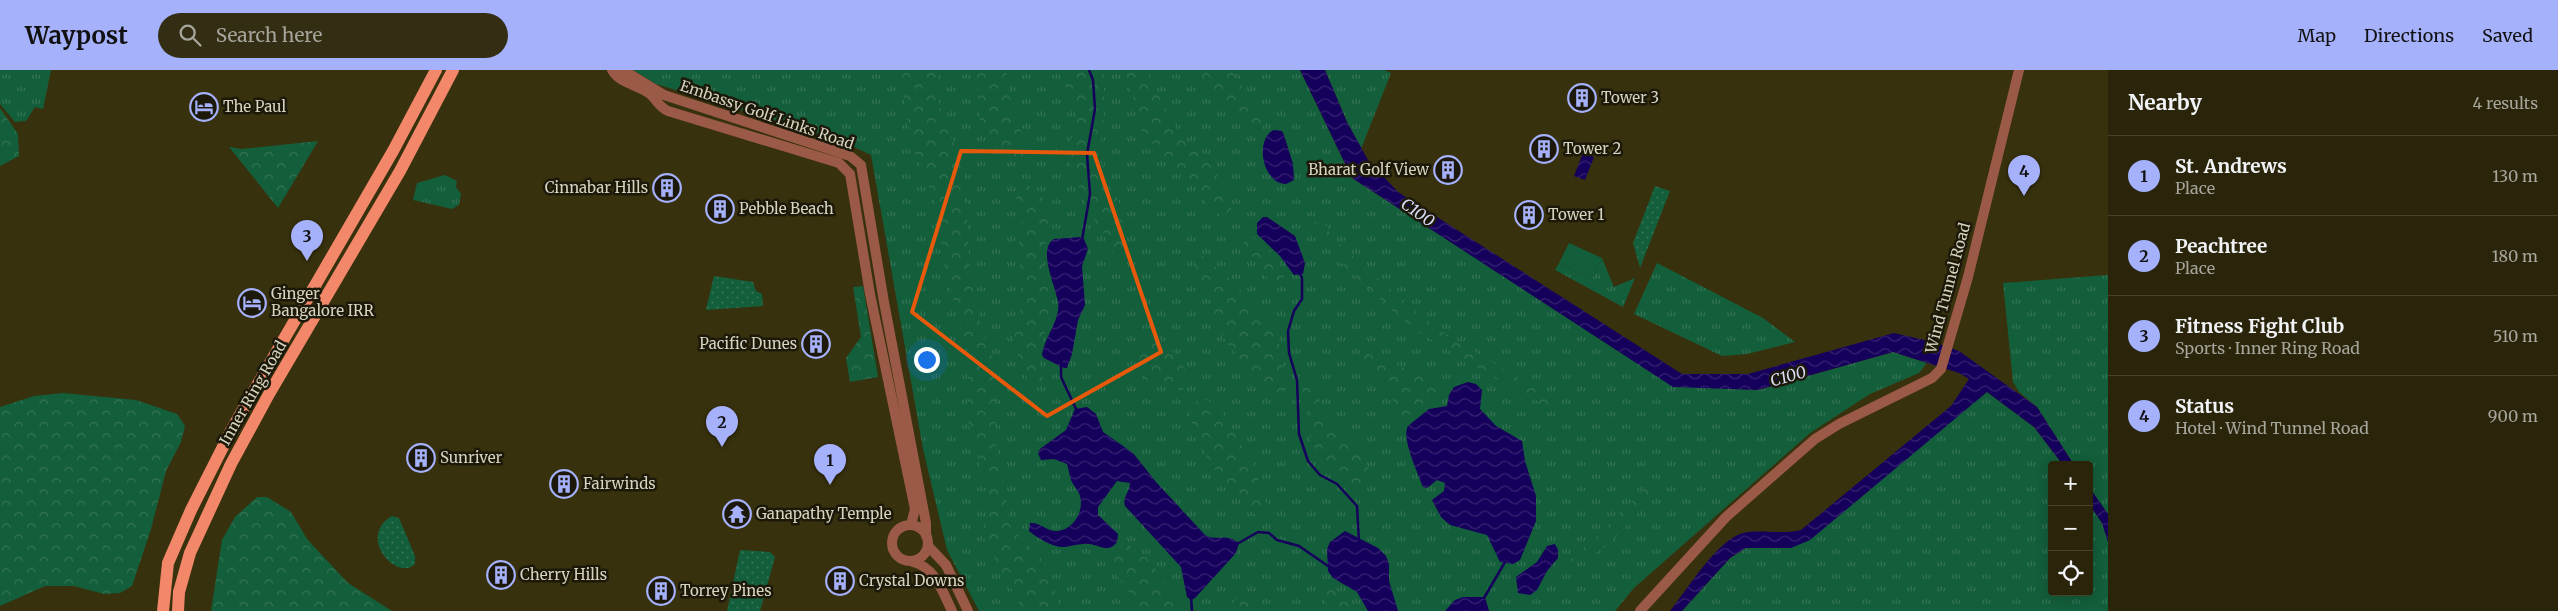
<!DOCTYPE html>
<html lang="en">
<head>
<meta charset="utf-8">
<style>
	:root { --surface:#2a250a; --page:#322d13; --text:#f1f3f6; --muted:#a5a59c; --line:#46422b; --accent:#a6b1fc }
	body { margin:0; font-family:Merriweather,serif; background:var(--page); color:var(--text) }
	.controls { position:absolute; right:15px; bottom:15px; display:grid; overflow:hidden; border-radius:5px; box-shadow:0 2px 12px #0003 }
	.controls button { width:45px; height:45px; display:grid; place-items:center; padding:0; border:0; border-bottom:1px solid var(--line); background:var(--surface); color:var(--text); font:25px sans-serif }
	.you { position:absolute; left:926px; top:289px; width:18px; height:18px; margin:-12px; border:4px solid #fff; border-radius:50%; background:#1a73e8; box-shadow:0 0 0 8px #1a73e833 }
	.badge { display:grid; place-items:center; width:32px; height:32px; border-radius:50%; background:var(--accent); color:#111; font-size:16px; font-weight:700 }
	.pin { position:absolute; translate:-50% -41px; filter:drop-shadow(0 1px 2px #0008) }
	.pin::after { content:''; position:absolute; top:26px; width:18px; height:15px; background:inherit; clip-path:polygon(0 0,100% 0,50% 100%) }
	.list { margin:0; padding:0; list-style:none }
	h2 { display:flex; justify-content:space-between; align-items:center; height:65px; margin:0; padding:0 20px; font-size:21px }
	h2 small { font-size:16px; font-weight:400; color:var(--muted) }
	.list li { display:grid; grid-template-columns:32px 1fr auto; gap:15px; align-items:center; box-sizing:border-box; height:80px; padding:0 20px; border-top:1px solid var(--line) }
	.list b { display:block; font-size:19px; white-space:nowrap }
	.list p { margin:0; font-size:16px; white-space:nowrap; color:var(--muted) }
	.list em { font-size:16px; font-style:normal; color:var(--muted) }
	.icon { flex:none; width:28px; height:28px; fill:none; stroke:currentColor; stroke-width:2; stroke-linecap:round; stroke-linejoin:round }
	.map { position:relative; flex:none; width:2108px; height:541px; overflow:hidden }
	header { display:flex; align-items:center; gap:30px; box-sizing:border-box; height:70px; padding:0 25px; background:var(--accent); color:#111 }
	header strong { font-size:24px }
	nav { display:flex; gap:28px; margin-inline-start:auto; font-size:18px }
	.search { width:350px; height:45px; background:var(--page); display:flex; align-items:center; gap:12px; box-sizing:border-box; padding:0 18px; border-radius:28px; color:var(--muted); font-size:19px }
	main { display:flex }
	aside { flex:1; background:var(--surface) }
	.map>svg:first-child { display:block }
	.grass { fill:url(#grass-tufts) }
	.forest { fill:url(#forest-crowns) }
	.garden { fill:url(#garden-dots) }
	.pitch { fill:#135e3b }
	.water { fill:url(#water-waves) }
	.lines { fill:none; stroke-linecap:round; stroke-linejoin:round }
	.stream { stroke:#15005b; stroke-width:2.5 }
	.minor { stroke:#9a5a47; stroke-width:10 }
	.major { stroke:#f28869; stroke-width:12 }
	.marked { fill:none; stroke:#e8590c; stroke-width:4; stroke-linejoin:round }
	.labels { text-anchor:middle; stroke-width:5; stroke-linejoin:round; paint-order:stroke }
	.poi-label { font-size:15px; fill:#d6d3bf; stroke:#1c190a; text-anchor:start }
	.street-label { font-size:15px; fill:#d6d3bf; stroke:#1c190a }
	.water-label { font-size:16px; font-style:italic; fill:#d7dbf4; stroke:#1c190a }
</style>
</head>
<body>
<header>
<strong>Waypost</strong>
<div class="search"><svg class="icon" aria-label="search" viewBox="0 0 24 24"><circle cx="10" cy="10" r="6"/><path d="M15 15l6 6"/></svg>Search here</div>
<nav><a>Map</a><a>Directions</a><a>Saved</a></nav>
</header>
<main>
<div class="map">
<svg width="2108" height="541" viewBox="0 0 2108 541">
	<defs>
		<pattern id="grass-tufts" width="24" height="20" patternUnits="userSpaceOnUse" patternTransform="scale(1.25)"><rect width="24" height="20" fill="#135e3b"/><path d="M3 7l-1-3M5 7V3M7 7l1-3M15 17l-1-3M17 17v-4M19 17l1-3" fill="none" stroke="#357456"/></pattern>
		<pattern id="forest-crowns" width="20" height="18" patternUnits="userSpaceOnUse" patternTransform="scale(1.25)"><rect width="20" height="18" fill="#135e3b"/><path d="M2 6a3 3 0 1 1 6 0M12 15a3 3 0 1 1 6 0" fill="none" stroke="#357456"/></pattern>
		<pattern id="garden-dots" width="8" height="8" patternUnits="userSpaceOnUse" patternTransform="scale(1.25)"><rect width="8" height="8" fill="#135e3b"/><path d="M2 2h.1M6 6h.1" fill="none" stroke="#357456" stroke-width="1.8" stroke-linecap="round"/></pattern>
		<pattern id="water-waves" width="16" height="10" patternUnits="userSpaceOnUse" patternTransform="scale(1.25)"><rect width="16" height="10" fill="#15005b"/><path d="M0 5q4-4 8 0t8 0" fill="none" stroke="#362471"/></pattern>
	</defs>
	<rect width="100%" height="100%" fill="#38310d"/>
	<path class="grass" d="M0,0H51L43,39L35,37L26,51L15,52L0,34Z
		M633,0H1300L1352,108L1673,316L1759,320L1893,282L1927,293L1919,303L1870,324L1810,363L1634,518L1615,541H979L947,480L923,379L871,85L841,71L656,14Z
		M1325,0H1384L1391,3L1361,79L1347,52Z
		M445,105L457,111L456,117L461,124L459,135L452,139L413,130L417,113Z
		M1602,188L1614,217L1635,208L1623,237L1555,200L1559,193L1592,209Z
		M1657,193L1763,248L1795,272L1747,284L1722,286L1634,244Z
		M2108,205V444L2089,417V395H2074L2037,337L2019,322L2013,312L2003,213Z
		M1987,322L2034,357L2063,395H2052V522H2089V434L2102,453L2108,472V541H1682L1730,488L1746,478H1791Z"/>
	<path class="forest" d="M900,0H938L939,34L965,103L969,191L982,262L994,292L996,377L1011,457L1047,495L1061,541H1023L982,464L988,427L987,409L981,401L968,351V284L942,187L938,140L912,76Z
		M976,0H1006L1010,26L1027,80L1023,88L1004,85L980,55Z
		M1057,0H1102L1104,4V43L1099,90L1110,108L1120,135L1126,191L1117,193L1107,167L1097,156L1090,139L1084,131L1070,93V74L1075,55V36Z
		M1124,0H1145L1182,69L1210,93L1227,121L1232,141L1228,151L1209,137L1188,107L1170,92L1140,60L1133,26Z
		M1200,0H1231L1255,36L1263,44V59L1254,60C1224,47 1214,27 1200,0Z
		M0,38L18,64L19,86L0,96Z
		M318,71L278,138L229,77L241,79Z
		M1018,106L1043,128L1049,141L1043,198L1051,219L1052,233L1038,291L1043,308L1039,316L1029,313L1013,273L1021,238L1019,172L1024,143L1016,135Z
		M1309,151L1326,155L1331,165L1365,198L1438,259L1557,332L1556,340L1508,316L1417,261L1389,238L1340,192Z
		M1247,164C1262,171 1284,193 1284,209L1277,212L1267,208L1244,174L1243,168Z
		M1192,177L1231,210L1277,259L1286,317L1272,331L1229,276L1215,253L1211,230L1198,210Z
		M863,216L878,307L850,312L846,288L861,267L853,217Z
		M1147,266C1167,266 1180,292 1189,306V310L1182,321C1176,320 1172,316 1167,315C1160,313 1153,314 1147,310C1132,301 1142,279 1147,266Z
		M1362,281C1370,282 1436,311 1442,317L1436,327L1425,332L1403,353C1394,343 1395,335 1391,324C1384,308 1369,302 1355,294Z
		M1303,303C1321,311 1316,327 1324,342C1328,351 1340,356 1347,362C1359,374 1368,394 1372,411L1366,417C1351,417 1347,408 1337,399C1332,395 1326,393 1321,389C1306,376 1310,354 1307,337C1306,327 1300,318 1299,307Z
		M63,323L136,330L177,344L185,356L181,372L166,401L151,459L132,516L120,523L104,524L74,516H45L0,536V337L34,326Z
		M1198,329L1208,331L1221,341L1256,399L1261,422L1270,440L1254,444L1246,438L1222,406L1210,395L1189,346Z
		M1649,414L1654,419L1653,425C1632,448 1599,495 1566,493L1596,467Z
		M257,427H267L291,442L307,469L348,513L392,541H211L222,470L235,447Z
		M1122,470L1148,489L1171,521L1186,534L1189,541H1143L1113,500L1110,483Z
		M1314,515L1337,520L1359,541H1332Z
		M1243,523L1273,541H1237L1232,534Z"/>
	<path class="garden" d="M1655,116L1670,121L1640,198L1633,173Z
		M714,206L753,212L756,221L762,224L763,236L706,240Z
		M392,446L399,448L415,486V494C397,512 356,467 392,446Z
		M740,480L770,482L775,487L760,541H727Z"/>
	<path class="pitch" d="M1569,173L1602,188L1592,209L1559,193Z"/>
	<path class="water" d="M1300,0H1325L1347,52L1368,90L1398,122L1682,304H1748L1894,263L1933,272L1959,281L2037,337L2074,395H2063L2034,357L1987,322L1810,470L1791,478H1746L1730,488L1682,541H1670C1687,520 1717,470 1743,463C1760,459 1780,465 1801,460L1951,336L1969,309L1959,303L1893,282L1758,320L1673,317L1352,108Z
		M1274,60L1282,61L1284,65L1293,94L1294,110L1286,114C1261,113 1255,68 1274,60Z
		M1583,83L1594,87L1585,110L1574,106Z
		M1263,147H1267L1295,166L1305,193L1303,204L1294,205L1280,186L1257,164V153Z
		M1080,167L1084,169L1088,179L1082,196L1085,235L1078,250L1072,284L1067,298H1064L1044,288L1042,285C1044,268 1061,249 1058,232C1056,217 1037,179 1054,169Z
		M1468,312L1476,314L1482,320L1480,339L1496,356L1522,371L1525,391L1536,426V451L1520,490L1513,494L1500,492L1487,465L1450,455L1441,447L1432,430L1444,421L1445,413L1437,410L1427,418L1423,417C1418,403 1401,368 1408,356L1429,339L1447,336L1449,325L1454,317Z
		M1087,337L1096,344L1103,362L1133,383L1156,412L1205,465C1217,472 1225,462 1239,473L1236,483L1195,528L1191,530L1187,527L1181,497L1125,436C1122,428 1130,421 1130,413L1117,411L1098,437V445L1118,464L1117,472C1108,484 1100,475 1089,474C1081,473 1073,476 1065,477C1054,478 1037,468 1029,461L1030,453C1040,452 1046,461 1056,461C1073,461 1086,440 1079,423C1077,419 1073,415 1071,410C1069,405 1069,399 1067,394L1054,389L1041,390L1038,383L1040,379L1066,360L1075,339Z
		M2089,417L2108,444V472L2102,453L2089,434Z
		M1345,461L1378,478L1386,486L1389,494V511L1398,541H1368L1357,522L1333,508L1328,501L1327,479L1330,472Z
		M1555,474L1558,480V488L1547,501L1537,520L1530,525L1518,523L1516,507L1537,492L1547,476Z
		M1463,527H1485L1489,541H1445L1455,530Z"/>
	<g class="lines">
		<path class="stream" d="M1082,170L1090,124L1087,84L1095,39L1093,10L1089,0
			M1299,202L1302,208V229L1294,241L1288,261L1289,283L1297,310L1299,364L1308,391L1320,405L1337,414L1357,436L1359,472
			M1061,292V307L1077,341
			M1237,474L1258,462L1269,463L1277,470L1299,476L1328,496
			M1191,527L1192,541
			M1484,528L1505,492"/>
		<path class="minor" d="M612,0C621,15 638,14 650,24C657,30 659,37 668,41L839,93L850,104L870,224L915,439L911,455
			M623,0L664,25L850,86L861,95L884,232L926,453V466
			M892 473a18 18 0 1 1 36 0a18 18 0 1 1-36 0Z
			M928,476L946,495L968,541
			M913,492C936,498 942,521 952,541
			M1640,541L1726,447L1815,369L1839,354L1932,308L1941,299L1968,207L2019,0"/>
		<path class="major" d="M163,541L168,493L191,440L233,357L393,81L436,0
			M178,541L179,522L190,483L231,394L269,324L400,101L453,0"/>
	</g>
	<path class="marked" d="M961,81L1094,83L1161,282L1047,346L912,242Z"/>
	<defs>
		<symbol id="building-ring" viewBox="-11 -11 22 22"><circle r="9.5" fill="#1c190a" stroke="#a6b1fc" stroke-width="1.5"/><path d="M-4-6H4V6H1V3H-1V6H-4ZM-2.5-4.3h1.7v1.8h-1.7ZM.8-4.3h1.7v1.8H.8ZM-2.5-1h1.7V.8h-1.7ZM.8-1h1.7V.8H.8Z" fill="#a6b1fc"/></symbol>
		<symbol id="hotel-ring" viewBox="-11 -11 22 22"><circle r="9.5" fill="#1c190a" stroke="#a6b1fc" stroke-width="1.5"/><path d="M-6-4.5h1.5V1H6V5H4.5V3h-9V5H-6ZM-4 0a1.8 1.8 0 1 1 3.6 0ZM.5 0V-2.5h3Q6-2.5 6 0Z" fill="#a6b1fc"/></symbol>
		<symbol id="temple-ring" viewBox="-11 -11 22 22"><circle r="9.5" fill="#1c190a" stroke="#a6b1fc" stroke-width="1.5"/><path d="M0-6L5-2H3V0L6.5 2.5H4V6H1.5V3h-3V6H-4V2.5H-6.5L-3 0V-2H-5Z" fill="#a6b1fc"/></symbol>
	</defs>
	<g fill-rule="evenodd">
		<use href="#building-ring" x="1566" y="12" width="32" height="32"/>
		<use href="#hotel-ring" x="188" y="21" width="32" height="32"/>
		<use href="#building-ring" x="1528" y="63" width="32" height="32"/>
		<use href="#building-ring" x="1432" y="84" width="32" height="32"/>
		<use href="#building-ring" x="651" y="102" width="32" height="32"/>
		<use href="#building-ring" x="704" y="123" width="32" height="32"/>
		<use href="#building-ring" x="1513" y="129" width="32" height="32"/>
		<use href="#hotel-ring" x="236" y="217" width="32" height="32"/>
		<use href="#building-ring" x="800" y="258" width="32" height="32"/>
		<use href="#building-ring" x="405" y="372" width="32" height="32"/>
		<use href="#building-ring" x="548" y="398" width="32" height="32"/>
		<use href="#temple-ring" x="721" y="428" width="32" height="32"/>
		<use href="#building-ring" x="485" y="489" width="32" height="32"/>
		<use href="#building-ring" x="824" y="495" width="32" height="32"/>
		<use href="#building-ring" x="645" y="505" width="32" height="32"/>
	</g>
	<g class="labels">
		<g class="poi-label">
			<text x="1601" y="33">Tower 3</text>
			<text x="223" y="42">The Paul</text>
			<text x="1563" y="84">Tower 2</text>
			<text x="1429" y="105" text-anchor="end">Bharat Golf View</text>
			<text x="648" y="123" text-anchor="end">Cinnabar Hills</text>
			<text x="739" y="144">Pebble Beach</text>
			<text x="1548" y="150">Tower 1</text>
			<text x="271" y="229">Ginger<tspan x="271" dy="17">Bangalore IRR</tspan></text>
			<text x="797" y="279" text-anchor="end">Pacific Dunes</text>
			<text x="440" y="393">Sunriver</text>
			<text x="583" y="419">Fairwinds</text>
			<text x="756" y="449">Ganapathy Temple</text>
			<text x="520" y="510">Cherry Hills</text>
			<text x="859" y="516">Crystal Downs</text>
			<text x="680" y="526">Torrey Pines</text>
		</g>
		<g class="street-label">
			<text transform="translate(767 45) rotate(19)" y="5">Embassy Golf Links Road</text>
			<text transform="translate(1948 218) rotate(-75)" y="5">Wind Tunnel Road</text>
			<text transform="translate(253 323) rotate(-60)" y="5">Inner Ring Road</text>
		</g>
		<g class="water-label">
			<text transform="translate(1418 142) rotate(35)" y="6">C100</text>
			<text transform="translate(1788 306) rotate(-16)" y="6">C100</text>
		</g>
	</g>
</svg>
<div class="controls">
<button>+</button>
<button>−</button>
<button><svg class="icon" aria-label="locate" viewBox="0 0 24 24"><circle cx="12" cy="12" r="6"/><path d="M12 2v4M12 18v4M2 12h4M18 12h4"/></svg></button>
</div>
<div class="you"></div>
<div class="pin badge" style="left:830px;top:415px">1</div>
<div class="pin badge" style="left:722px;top:377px">2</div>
<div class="pin badge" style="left:307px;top:191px">3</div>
<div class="pin badge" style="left:2024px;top:126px">4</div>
</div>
<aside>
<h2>Nearby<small>4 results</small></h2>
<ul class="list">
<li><span class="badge">1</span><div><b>St. Andrews</b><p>Place</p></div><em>130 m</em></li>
<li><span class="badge">2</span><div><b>Peachtree</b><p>Place</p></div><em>180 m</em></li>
<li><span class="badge">3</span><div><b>Fitness Fight Club</b><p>Sports · Inner Ring Road</p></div><em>510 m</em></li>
<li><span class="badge">4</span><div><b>Status</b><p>Hotel · Wind Tunnel Road</p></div><em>900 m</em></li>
</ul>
</aside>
</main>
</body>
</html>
